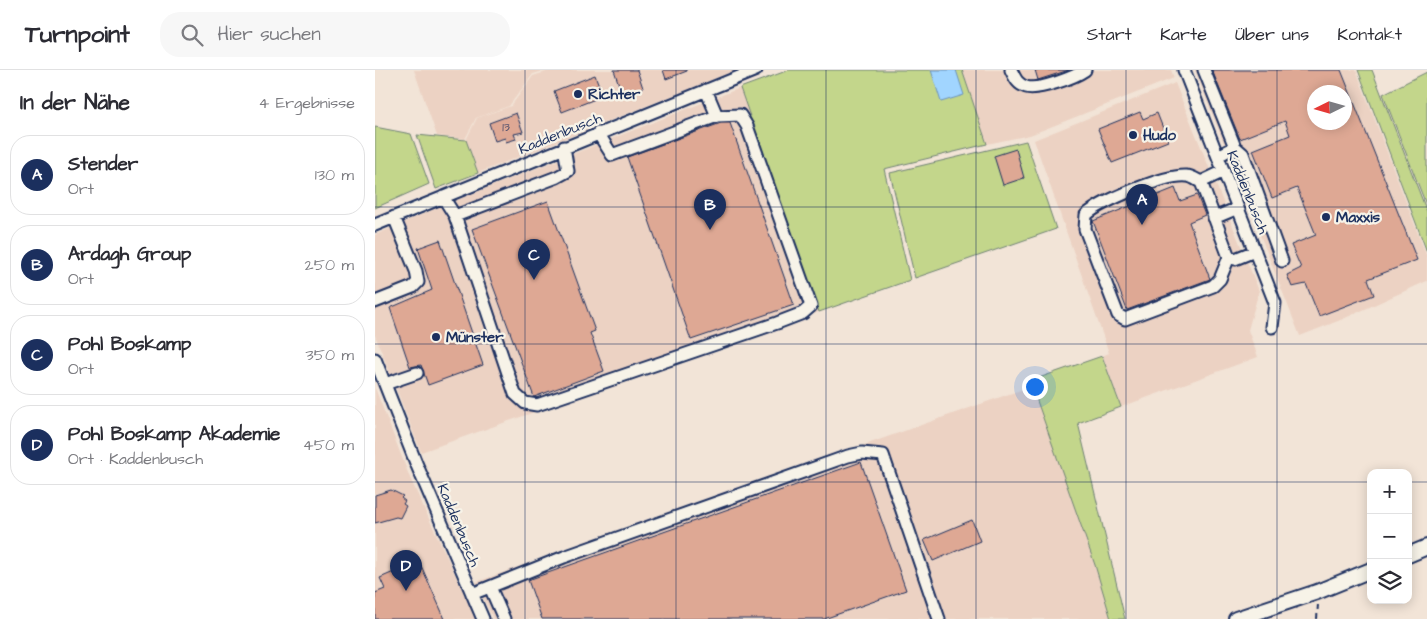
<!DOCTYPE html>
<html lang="de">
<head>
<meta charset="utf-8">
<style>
	:root { --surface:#fff; --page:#f7f7f7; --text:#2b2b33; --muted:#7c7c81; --line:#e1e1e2; --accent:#1b2f5e }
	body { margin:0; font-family:"Architects Daughter",sans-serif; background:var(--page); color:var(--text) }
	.controls { position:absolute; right:15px; bottom:15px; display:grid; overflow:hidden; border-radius:10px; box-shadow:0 2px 12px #0003 }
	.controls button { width:45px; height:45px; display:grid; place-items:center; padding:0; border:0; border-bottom:1px solid var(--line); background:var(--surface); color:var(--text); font:25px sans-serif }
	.compass { position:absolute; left:932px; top:15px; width:45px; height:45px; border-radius:50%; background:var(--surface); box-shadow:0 2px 12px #0003; rotate:265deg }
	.you { position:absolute; left:659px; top:316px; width:18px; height:18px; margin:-12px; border:4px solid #fff; border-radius:50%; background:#1a73e8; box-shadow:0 0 0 8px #1a73e833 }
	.badge { display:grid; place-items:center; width:32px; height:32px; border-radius:50%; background:var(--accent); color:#fff; font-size:16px; font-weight:700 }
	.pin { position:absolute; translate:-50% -41px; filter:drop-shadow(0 1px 2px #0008) }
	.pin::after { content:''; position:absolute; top:26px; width:18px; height:15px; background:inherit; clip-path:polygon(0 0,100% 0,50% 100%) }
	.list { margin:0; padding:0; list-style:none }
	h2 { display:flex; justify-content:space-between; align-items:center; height:65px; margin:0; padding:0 20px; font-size:21px }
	h2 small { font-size:16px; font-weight:400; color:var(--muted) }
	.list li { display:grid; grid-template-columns:32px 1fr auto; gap:15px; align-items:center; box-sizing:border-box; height:80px; margin:0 10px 10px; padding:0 10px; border:1px solid var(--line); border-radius:20px }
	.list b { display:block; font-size:19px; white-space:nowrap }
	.list p { margin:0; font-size:16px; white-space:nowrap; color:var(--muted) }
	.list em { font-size:16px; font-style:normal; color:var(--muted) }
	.icon { flex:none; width:28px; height:28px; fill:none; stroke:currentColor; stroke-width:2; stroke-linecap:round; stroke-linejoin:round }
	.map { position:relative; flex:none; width:1052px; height:549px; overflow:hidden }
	header { display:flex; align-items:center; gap:30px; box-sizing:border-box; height:70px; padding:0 25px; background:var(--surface); border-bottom:1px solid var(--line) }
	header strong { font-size:24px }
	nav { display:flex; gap:28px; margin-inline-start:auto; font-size:18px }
	.search { width:350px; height:45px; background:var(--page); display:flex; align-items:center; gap:12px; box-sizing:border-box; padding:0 18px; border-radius:20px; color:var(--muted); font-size:19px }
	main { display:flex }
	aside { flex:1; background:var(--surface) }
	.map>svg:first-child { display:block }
	.built { fill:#ecd2c3; fill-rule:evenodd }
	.green { fill:#c3d68b; stroke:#6f8274 }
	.water { fill:#a1d5ff; stroke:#6b93bf }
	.building { fill:#dea894; stroke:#1b2f5e; fill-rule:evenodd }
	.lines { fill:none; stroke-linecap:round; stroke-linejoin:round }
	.minor-casing { stroke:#1b2f5e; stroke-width:15 }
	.major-casing { stroke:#1b2f5e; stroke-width:18 }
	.path { stroke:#1b2f5e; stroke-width:2; stroke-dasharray:5 4; stroke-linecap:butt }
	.minor { stroke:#f7f3e8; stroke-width:11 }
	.major { stroke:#f7f3e8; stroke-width:14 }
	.grid { fill:none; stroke:#1b2f5e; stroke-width:1; stroke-opacity:0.55 }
	.poi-dot { fill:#1b2f5e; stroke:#f7f3e8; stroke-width:2 }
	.labels { text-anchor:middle; stroke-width:4.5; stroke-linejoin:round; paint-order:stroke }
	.number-label { font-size:12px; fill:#4c4d6c }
	.poi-label { font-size:15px; font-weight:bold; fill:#1b2f5e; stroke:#f7f3e8; text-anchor:start }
	.street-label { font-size:15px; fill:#1b2f5e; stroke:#f7f3e8 }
</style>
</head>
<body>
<header>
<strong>Turnpoint</strong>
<div class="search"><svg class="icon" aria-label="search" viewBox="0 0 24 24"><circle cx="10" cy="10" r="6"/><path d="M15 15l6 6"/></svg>Hier suchen</div>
<nav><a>Start</a><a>Karte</a><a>Über uns</a><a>Kontakt</a></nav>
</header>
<main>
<aside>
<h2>In der Nähe<small>4 Ergebnisse</small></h2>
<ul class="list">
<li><span class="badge">A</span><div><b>Stender</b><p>Ort</p></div><em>130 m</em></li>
<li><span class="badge">B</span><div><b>Ardagh Group</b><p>Ort</p></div><em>250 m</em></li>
<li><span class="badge">C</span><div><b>Pohl Boskamp</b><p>Ort</p></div><em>350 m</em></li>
<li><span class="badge">D</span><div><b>Pohl Boskamp Akademie</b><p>Ort · Kaddenbusch</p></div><em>450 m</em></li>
</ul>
</aside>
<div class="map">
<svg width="1052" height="549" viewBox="0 0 1052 549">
	<rect width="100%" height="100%" fill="#f2e4d7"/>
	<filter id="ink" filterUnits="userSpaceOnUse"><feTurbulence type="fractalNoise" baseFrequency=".02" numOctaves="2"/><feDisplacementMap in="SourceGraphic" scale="10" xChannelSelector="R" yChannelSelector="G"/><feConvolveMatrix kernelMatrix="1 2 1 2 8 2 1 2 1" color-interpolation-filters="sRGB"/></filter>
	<g filter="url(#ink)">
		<path class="built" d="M39,0H172L158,4L134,36L101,48L90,69L62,66Z
			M177,0H362L103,103L91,70L102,48L136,36L158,6Z
			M587,0H796L799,8L655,65L612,74Z
			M820,0H981L1052,187V211L968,249L925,266ZM939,22H969V52H939Z
			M800,13L884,221L873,260L883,287L746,337L727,286L734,283L659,70Z
			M365,18L444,242L46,382L0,265V165L64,137Z
			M657,316L720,495L736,549H118L101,512Z
			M0,318L35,408L101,549H0Z"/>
		<path class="green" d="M414,0H587L612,74L509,99L535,210L444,242L365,18Z
			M983,0H997L1052,142V182Z
			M1052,2V137L1008,24Z
			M0,57L36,64L54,114L0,138Z
			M42,65L91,70L103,103L61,119Z
			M651,71L681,159L540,208L515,103Z
			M727,286L746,337L703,353L750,549H736L720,495L655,311Z"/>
		<path class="water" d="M556,0H581L589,25L566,32Z"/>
		<path class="building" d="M239,0H262L268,18L247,24Z
			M288,0H312V1L291,9Z
			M660,0H694L663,10Z
			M837,0H966L1042,190L993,209L999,225L944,246L931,214L917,217L912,205L926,198L916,175L941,165L922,118L897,128L878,80L915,65L910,51L865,69ZM940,22H970V52H940Z
			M220,5L228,26L187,42L179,21Z
			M765,42L768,49L782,43L793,71L737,93L723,59Z
			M141,43L148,62L139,64L141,69L131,72L130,68L120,71L114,53Z
			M346,53H355L419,235L316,270L252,87Z
			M641,79L649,108L628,115L619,86Z
			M800,118L805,131L822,125L830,145L814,152L835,209L752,240L718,151Z
			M173,131L220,261L215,263L229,301L159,327L97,159Z
			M65,170L108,295L53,315L46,295L35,297L15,238L57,220L43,178Z
			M486,392L531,520L449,549H167L153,510Z
			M16,420L28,426L26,428L30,431L28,434L31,436L25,448L21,447L0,453V425Z
			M597,450L605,471L558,491L549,470Z
			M44,491L70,549H0V523L10,519L5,508Z"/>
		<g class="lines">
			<defs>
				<path id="minor" d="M636,0C640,8 642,14 651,17C663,21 700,7 710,0
					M809,0L900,233L897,257
					M829,0L860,77L843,86
					M331,20L342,46
					M860,77L868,84L907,191
					M849,101L826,112L854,187L860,189L880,181
					M826,112C822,110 816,106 812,106C790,104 727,131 711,145L710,159L743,245L750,249L838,216L845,209L854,187
					M68,127L80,146L182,107L193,101L189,77
					M80,146L140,324L150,333L162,335L402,253L428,243L436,236L372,56L365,45L342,46L237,85L223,63
					M839,148L863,138
					M0,155L381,0
					M0,232L38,217L43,212L41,201L19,147
					M0,289L41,393L108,549
					M10,314L42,303
					M115,517L129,549
					M97,524L189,487L473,386L487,383L508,385L564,549"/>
				<path id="major" d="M1033,485L1052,477
					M861,549L942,522L996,500"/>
			</defs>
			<use href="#minor" class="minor-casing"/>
			<use href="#major" class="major-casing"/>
			<path class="path" d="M942,549L943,534"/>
			<use href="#minor" class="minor"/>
			<use href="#major" class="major"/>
		</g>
	</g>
	<path class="grid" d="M150,0V549M301,0V549M451,0V549M601,0V549M751,0V549M902,0V549M0,137H1052M0,274H1052M0,412H996M1033,412H1052"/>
	<g class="poi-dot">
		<circle cx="203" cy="24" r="5"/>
		<circle cx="758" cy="65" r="5"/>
		<circle cx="951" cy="147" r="5"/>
		<circle cx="61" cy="267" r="5"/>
	</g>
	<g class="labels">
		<g class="number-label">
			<text x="131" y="61">13</text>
		</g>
		<g class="poi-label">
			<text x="213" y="29">Richter</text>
			<text x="768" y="70">Hudo</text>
			<text x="961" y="152">Maxxis</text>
			<text x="71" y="272">Münster</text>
		</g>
		<g class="street-label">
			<text transform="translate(185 63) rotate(-22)" y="5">Kaddenbusch</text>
			<text transform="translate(873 122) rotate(68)" y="5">Kaddenbusch</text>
			<text transform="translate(84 455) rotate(67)" y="5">Kaddenbusch</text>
		</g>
	</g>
</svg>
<div class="controls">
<button>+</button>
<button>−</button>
<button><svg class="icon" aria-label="layers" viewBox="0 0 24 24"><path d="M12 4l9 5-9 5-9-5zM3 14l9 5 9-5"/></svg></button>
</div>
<svg class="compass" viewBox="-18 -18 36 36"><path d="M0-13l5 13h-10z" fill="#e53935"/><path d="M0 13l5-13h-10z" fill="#7c7c81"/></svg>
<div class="you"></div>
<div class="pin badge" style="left:767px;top:155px">A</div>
<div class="pin badge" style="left:335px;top:160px">B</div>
<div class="pin badge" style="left:159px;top:210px">C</div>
<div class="pin badge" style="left:31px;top:521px">D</div>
</div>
</main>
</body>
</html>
